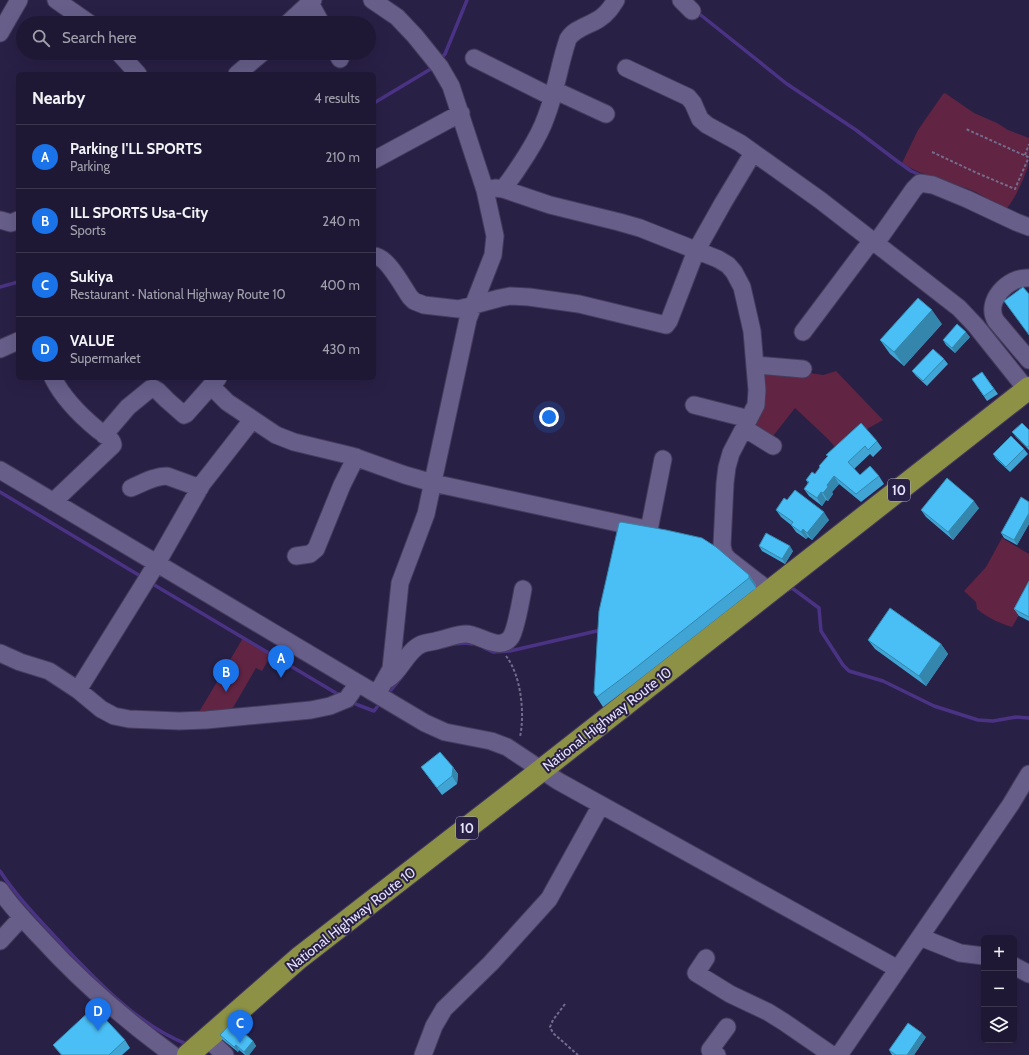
<!DOCTYPE html>
<html lang="en">
<head>
<meta charset="utf-8">
<style>
	:root { --surface:#1f1834; --page:#27213c; --text:#f1f3f6; --muted:#a1a0ac; --line:#3c374f; --accent:#1a73e8 }
	body { margin:0; font-family:Cabin,sans-serif; background:var(--page); color:var(--text) }
	.controls { position:absolute; right:12px; bottom:12px; display:grid; overflow:hidden; border-radius:6px; box-shadow:0 4px 16px #0002 }
	.controls button { width:36px; height:36px; display:grid; place-items:center; padding:0; border:0; border-bottom:1px solid var(--line); background:var(--surface); color:var(--text); font:20px sans-serif }
	.you { position:absolute; left:549px; top:417px; width:14px; height:14px; margin:-10px; border:3px solid #fff; border-radius:50%; background:#1a73e8; box-shadow:0 0 0 6px #1a73e833 }
	.badge { display:grid; place-items:center; width:26px; height:26px; border-radius:50%; background:var(--accent); color:#fff; font-size:13px; font-weight:700 }
	.pin { position:absolute; translate:-50% -33px; filter:drop-shadow(0 1px 2px #0008) }
	.pin::after { content:''; position:absolute; top:21px; width:14px; height:12px; background:inherit; clip-path:polygon(0 0,100% 0,50% 100%) }
	.list { margin:0; padding:0; list-style:none }
	h2 { display:flex; justify-content:space-between; align-items:center; height:52px; margin:0; padding:0 16px; font-size:17px }
	h2 small { font-size:13px; font-weight:400; color:var(--muted) }
	.list li { display:grid; grid-template-columns:26px 1fr auto; gap:12px; align-items:center; box-sizing:border-box; height:64px; padding:0 16px; border-top:1px solid var(--line) }
	.list b { display:block; font-size:15px; white-space:nowrap }
	.list p { margin:0; font-size:13px; white-space:nowrap; color:var(--muted) }
	.list em { font-size:13px; font-style:normal; color:var(--muted) }
	.icon { flex:none; width:22px; height:22px; fill:none; stroke:currentColor; stroke-width:2; stroke-linecap:round; stroke-linejoin:round }
	.map { position:relative; flex:none; width:1029px; height:1055px; overflow:hidden }
	.search { position:absolute; background:var(--surface); box-shadow:0 4px 16px #0002; left:16px; top:16px; width:360px; height:44px; display:flex; align-items:center; gap:10px; box-sizing:border-box; padding:0 14px; border-radius:22px; color:var(--muted); font-size:15px }
	.panel { position:absolute; background:var(--surface); box-shadow:0 4px 16px #0002; left:16px; top:72px; width:360px; height:308px; border-radius:6px }
	.map>svg:first-child { display:block }
	.green { fill:#612442 }
	.lines { fill:none; stroke-linecap:round; stroke-linejoin:round }
	.stream { stroke:#4a3384; stroke-width:3.5 }
	.minor-casing { stroke:#463c5d; stroke-width:19 }
	.highway-casing { stroke:#463c5d; stroke-width:24 }
	.path { stroke:#736c8d; stroke-width:2; stroke-dasharray:3 2; stroke-linecap:butt }
	.minor { stroke:#675f8a; stroke-width:17 }
	.highway { stroke:#8c9146; stroke-width:22 }
	.wall { fill:#40a4d4 }
	.shaded-wall { fill:#3486ac }
	.building { fill:#4abff6; stroke:#3486ac }
	.labels { text-anchor:middle; stroke-width:4; stroke-linejoin:round; paint-order:stroke }
	.shield { fill:#292046; stroke:#ada8c5; stroke-width:1 }
	.shield-label { font-size:13px; font-weight:bold; fill:#e6e2fb }
	.street-label { font-size:14px; fill:#e6e2fb; stroke:#292046 }
</style>
</head>
<body>
<div class="map">
<svg width="1029" height="1055" viewBox="0 0 1029 1055">
	<rect width="100%" height="100%" fill="#292046"/>
	<path class="green" d="M945,93L974,113L997,123L1008,130L1029,138C1029,146 1029,158 1028,166C1025,177 1014,201 1006,209C994,203 983,195 971,190C948,181 923,177 902,163L918,130L943,94Z
		M836,371L883,420L835,447L828,439L795,408L770,440L752,424L761,372L810,373L823,375Z
		M1002,538L1029,554V598L1012,627C999,623 988,618 977,609L976,602L964,591L986,567Z
		M243,638L271,655L262,671L256,668L230,713L196,717Z"/>
	<g class="lines">
		<path class="stream" d="M697,12L787,84L856,130L897,161L911,171L922,176
			M440,59L445,54L467,0
			M374,103L434,67
			M0,287L18,282
			M0,492L142,577
			M151,583L341,696
			M788,590L792,588L819,608L821,631L843,665L849,671L883,681L934,706L978,720L993,721L1016,717L1029,718
			M455,644L466,643L472,644
			M484,648L493,652L510,651L601,630
			M391,690L401,678
			M350,701L358,705L374,711L377,707
			M0,871C17,897 38,918 59,941C95,979 138,1026 189,1045"/>
		<defs>
			<path id="minor" d="M56,0L89,23
				M372,0L397,17L415,36L440,67L451,86L485,190L495,236L493,255L468,319L426,514L400,583L391,669L377,694
				M681,0L692,11
				M310,3L321,23
				M288,23L313,0
				M0,33L19,0
				M119,53L138,74
				M337,53L340,59
				M474,58L552,97
				M626,68L688,97L693,103L700,119L707,125L740,143L820,200L959,308L976,326L1027,390
				M237,74L262,53
				M554,90L606,114
				M374,160L461,113
				M503,189C517,171 539,138 546,117C556,92 559,65 568,39C575,28 588,26 599,19C607,14 611,8 616,0
				M485,190L495,188L503,189L550,205L619,222L640,228L718,259L728,265L734,272L742,287L752,331L757,390L756,405L731,453L727,467L725,483L722,546L724,554L728,559L768,590L771,591
				M0,220L11,223L18,220
				M876,243L914,189L920,183L933,185L967,199L1016,222L1029,227
				M374,256C387,256 403,287 410,297L414,301L424,305L459,309L500,298L510,296L529,297L579,304L666,325L669,321L696,251L723,203L753,153
				M1029,278C1008,276 984,302 996,321L1029,360
				M803,332L872,240
				M0,349L18,341
				M755,365L803,369
				M53,378C63,398 81,416 98,430C103,434 112,438 113,445L53,502
				M211,386L227,402L276,435L294,442L352,456L405,475L433,483L641,528
				M694,405L749,419
				M744,428L773,446
				M104,435L128,407L150,389L153,388L158,391L167,400L184,415L186,414L218,378
				M0,470L425,723L445,732L491,741L507,747L558,781L898,969
				M131,488C143,483 154,476 167,476L200,488
				M649,530L663,459
				M296,556L310,554L316,549L342,485L356,457
				M0,653L20,662L49,671L78,690L101,709L114,716L129,719L179,721L206,720L311,710L330,706L347,699L358,683
				M388,679C401,671 407,650 422,644C427,642 434,642 439,640C448,638 457,634 466,634C480,634 500,653 511,637C516,629 521,600 523,589
				M78,690L157,563L202,484L252,420
				M0,890C12,908 27,923 42,939C83,984 124,1019 173,1055
				M920,937L960,953L984,956
				M0,941L22,917
				M706,958L696,973L730,994L768,1012L784,1022L832,1055
				M1014,966L1029,974
				M207,1038L225,1055
				M423,1055L434,1026L444,1009L491,963L549,899L601,805
				M717,1055L710,1050L727,1027
				M839,1055L1011,804L1029,774"/>
			<path id="highway" d="M188,1055L299,958L525,783L1029,388"/>
		</defs>
		<use href="#minor" class="minor-casing"/>
		<use href="#highway" class="highway-casing"/>
		<path class="path" d="M932,152L977,173L1015,189L1028,159V157L966,129
			M1025,155L1029,144
			M506,656C521,675 525,713 520,737
			M565,1004L553,1020L550,1027L553,1033L578,1055"/>
		<use href="#minor" class="minor"/>
		<use href="#highway" class="highway"/>
	</g>
	<path class="wall" d="M942,324L904,366L890,354L880,340Z
		M970,337L955,353L946,345L943,340Z
		M944,359L948,364L927,386L916,376L912,371Z
		M982,372L998,394L987,401L972,379Z
		M1029,430V450L1016,437L1012,432Z
		M877,441L882,448L873,457L870,454L854,469L860,475L879,476L884,484L861,502L839,484L832,492L833,494L828,501L826,500L822,506L809,496L804,489L808,483L806,480L815,474L820,468L819,466L828,456L826,455Z
		M1024,449L1028,454L1010,472L996,459L993,454Z
		M787,500L829,520L812,540L808,537L806,539L796,532L791,525L781,517L776,510Z
		M1029,502V524L1017,545L1004,538L1001,533Z
		M979,508L953,540L926,517L921,510Z
		M759,546L793,551L785,564L762,551Z
		M749,575L756,585V588L636,682L603,707L594,693Z
		M1029,581V621L1019,616L1014,609Z
		M868,640L941,644L948,654L926,686L875,649Z
		M421,767H453L458,774L457,784L442,795Z
		M241,1033L253,1041L256,1046L249,1055H245L239,1050L238,1052L223,1040L220,1035Z
		M926,1037L914,1055H892L889,1050Z
		M125,1040L130,1048L122,1055H61L53,1045Z"/>
	<path class="shaded-wall" d="M932,310L942,324L904,366L894,352Z
		M966,332L970,337L955,353L952,348Z
		M834,476L839,484L832,492L833,494L828,501L823,493L827,485Z
		M821,492L826,500L822,506L817,498Z
		M974,501L979,508L953,540L948,532Z
		M824,512L829,520L812,540L807,533Z
		M1029,513V524L1017,545L1014,540Z
		M803,529L808,537L806,539L801,532Z
		M790,546L793,551L785,564L782,559Z
		M749,575L756,585V588L749,578Z
		M941,644L948,654L926,686L919,676Z
		M453,767L458,774L457,784L452,776Z
		M922,1033L926,1037L914,1055H907Z
		M253,1041L256,1046L249,1055H246L244,1052Z
		M236,1045L239,1050L238,1052L234,1047Z"/>
	<path class="building" d="M1023,287L1029,294V335L1004,301Z
		M918,298L932,310L894,352L880,340Z
		M957,324L966,332L952,348L943,340Z
		M933,349L944,359L923,381L912,371Z
		M982,372L994,389L984,396L972,379Z
		M861,423L877,441L868,450L865,446L848,462L860,475L870,466L879,476L856,494L834,476L827,485L828,487L823,493L821,492L817,498L804,489L809,482L806,480L812,472L815,474L820,467L819,466L828,456L826,455Z
		M1022,423L1029,430V446L1027,447L1012,432Z
		M1011,436L1024,449L1006,467L993,454Z
		M947,478L974,501L948,532L921,510Z
		M795,490L824,512L807,533L803,529L801,532L791,525L793,522L776,510L784,498L787,500Z
		M1021,497L1029,502V513L1014,540L1001,533Z
		M621,522L666,530L702,538L716,547L749,575V578L629,673L597,697L594,693L599,611L619,523Z
		M766,533L790,546L782,559L759,546Z
		M1029,581V617L1014,609Z
		M890,608L941,644L919,676L868,640Z
		M440,752L453,767L452,776L437,788L421,767Z
		M94,1007L125,1040L109,1055H62L53,1045Z
		M908,1023L922,1033L907,1055H896L889,1050Z
		M230,1024L241,1033L242,1031L253,1041L244,1052L236,1045L234,1047L220,1035Z"/>
	<g class="labels">
		<g class="shield">
			<rect x="888" y="479" width="22" height="22" rx="3"/>
			<rect x="456" y="817" width="22" height="22" rx="3"/>
		</g>
		<g class="shield-label">
			<text x="899" y="495">10</text>
			<text x="467" y="833">10</text>
		</g>
		<g class="street-label">
			<text transform="translate(607 719) rotate(-38)" y="5">National Highway Route 10</text>
			<text transform="translate(351 919) rotate(-38)" y="5">National Highway Route 10</text>
		</g>
	</g>
</svg>
<div class="controls">
<button>+</button>
<button>−</button>
<button><svg class="icon" aria-label="layers" viewBox="0 0 24 24"><path d="M12 4l9 5-9 5-9-5zM3 14l9 5 9-5"/></svg></button>
</div>
<div class="you"></div>
<div class="pin badge" style="left:281px;top:678px">A</div>
<div class="pin badge" style="left:226px;top:692px">B</div>
<div class="pin badge" style="left:240px;top:1043px">C</div>
<div class="pin badge" style="left:98px;top:1031px">D</div>
<div class="search"><svg class="icon" aria-label="search" viewBox="0 0 24 24"><circle cx="10" cy="10" r="6"/><path d="M15 15l6 6"/></svg>Search here</div>
<section class="panel">
<h2>Nearby<small>4 results</small></h2>
<ul class="list">
<li><span class="badge">A</span><div><b>Parking I'LL SPORTS</b><p>Parking</p></div><em>210 m</em></li>
<li><span class="badge">B</span><div><b>ILL SPORTS Usa-City</b><p>Sports</p></div><em>240 m</em></li>
<li><span class="badge">C</span><div><b>Sukiya</b><p>Restaurant · National Highway Route 10</p></div><em>400 m</em></li>
<li><span class="badge">D</span><div><b>VALUE</b><p>Supermarket</p></div><em>430 m</em></li>
</ul>
</section>
</div>
</body>
</html>
